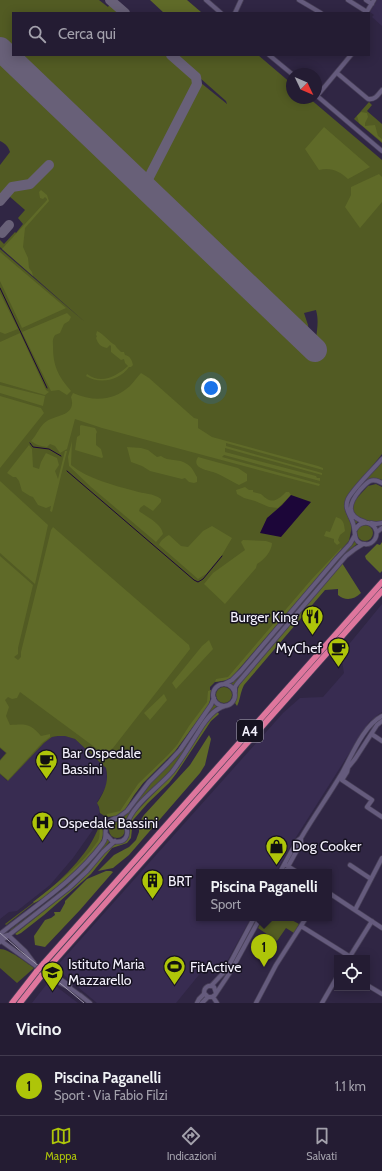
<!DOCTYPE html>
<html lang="it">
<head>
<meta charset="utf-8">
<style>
	:root { --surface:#241c33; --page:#2c253b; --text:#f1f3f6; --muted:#a3a1ac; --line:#413a4e; --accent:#aec509 }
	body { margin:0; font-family:Cabin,sans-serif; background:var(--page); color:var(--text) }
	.controls { position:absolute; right:12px; bottom:12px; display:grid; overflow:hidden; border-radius:0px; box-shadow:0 2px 10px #0003 }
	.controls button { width:36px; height:36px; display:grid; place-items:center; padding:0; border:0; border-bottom:1px solid var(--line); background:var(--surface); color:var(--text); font:20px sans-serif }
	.compass { position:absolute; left:286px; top:68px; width:36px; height:36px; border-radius:50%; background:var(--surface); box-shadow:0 2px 10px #0003; rotate:134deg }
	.you { position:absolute; left:211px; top:388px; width:14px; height:14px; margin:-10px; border:3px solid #fff; border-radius:50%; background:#1a73e8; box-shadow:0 0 0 6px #1a73e833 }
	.badge { display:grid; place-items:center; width:26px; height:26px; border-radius:50%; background:var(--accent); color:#111; font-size:13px; font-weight:700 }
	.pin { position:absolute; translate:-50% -33px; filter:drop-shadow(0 1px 2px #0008) }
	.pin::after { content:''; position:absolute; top:21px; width:14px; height:12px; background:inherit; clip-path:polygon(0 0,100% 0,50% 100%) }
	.popup { position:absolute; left:196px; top:869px; width:136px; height:52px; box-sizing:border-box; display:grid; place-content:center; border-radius:0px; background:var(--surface); filter:drop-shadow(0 1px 3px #0005); font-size:13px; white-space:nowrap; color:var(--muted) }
	.popup b { font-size:15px; color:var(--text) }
	.popup::after { content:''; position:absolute; left:50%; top:100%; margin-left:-8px; border:8px solid transparent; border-top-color:var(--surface) }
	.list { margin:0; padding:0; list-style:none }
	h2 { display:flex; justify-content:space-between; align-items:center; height:52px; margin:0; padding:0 16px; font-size:17px }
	h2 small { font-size:13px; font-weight:400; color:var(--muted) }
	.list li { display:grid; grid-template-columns:26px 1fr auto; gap:12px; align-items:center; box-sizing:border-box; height:60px; padding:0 16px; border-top:1px solid var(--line) }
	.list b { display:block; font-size:15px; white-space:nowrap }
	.list p { margin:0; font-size:13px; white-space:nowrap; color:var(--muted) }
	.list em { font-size:13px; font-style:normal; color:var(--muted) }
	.icon { flex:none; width:22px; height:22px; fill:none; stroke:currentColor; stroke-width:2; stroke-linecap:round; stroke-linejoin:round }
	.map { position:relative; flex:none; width:382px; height:1003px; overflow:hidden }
	.search { position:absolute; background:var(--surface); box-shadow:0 2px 10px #0003; left:12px; right:12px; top:12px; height:44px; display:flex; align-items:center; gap:10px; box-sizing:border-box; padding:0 14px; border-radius:0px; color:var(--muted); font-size:15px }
	.sheet { height:112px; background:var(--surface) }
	nav { display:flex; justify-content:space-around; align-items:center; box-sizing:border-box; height:56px; border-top:1px solid var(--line); background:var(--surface); font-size:11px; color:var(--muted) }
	nav a { display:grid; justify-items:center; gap:2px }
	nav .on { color:var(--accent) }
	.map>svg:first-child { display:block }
	.built { fill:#382c51 }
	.green { fill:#525b23 }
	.forest { fill:#5f6a28 }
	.water { fill:#1c0639 }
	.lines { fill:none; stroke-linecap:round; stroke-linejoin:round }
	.stream { stroke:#1c0639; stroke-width:1 }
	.taxiway { stroke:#686078; stroke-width:10 }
	.runway { stroke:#686078; stroke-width:24 }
	.minor-casing { stroke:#484058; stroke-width:5.5 }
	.highway-casing { stroke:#484058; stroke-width:7 }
	.minor { stroke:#655b7d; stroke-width:4 }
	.highway { stroke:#df769d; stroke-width:5.5 }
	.tram { stroke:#9f99ad; stroke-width:1 }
	.highway-bridge-casing { stroke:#484058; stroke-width:7; stroke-linecap:butt }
	.highway-bridge { stroke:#df769d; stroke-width:5.5 }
	.labels { text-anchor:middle; stroke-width:3; stroke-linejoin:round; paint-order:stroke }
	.shield { fill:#161220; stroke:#b1aebb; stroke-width:1 }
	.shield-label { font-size:13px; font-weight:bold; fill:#f4f1fd }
	.poi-label { font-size:14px; fill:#f4f1fd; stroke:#161220; text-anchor:start }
</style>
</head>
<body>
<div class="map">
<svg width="382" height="1003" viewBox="0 0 382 1003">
	<rect width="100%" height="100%" fill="#302644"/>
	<path class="built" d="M377,0H382V26L372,17L374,15L370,12Z
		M382,604V712L379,714L369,722L291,845L276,872H199V918H251L225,965L219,963L214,971L207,965L176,1003H97L65,976L56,967L283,713L300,698L323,697L344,673L341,654Z
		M58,736H66L75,739L106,768L107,781L106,787L97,802L100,812L94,820L97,824L73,858L50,885L17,911L9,912L0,919V774L7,781L44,743L52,737Z
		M49,981L78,1003H32Z"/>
	<path class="green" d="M0,0H99L108,7L110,4L120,13H13V50L0,37Z
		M18,55H168L195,78C197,91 163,148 156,163L154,162L146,177Z
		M174,55H258L292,84V98H309L382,160V454L346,499L345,510L352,526L349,541L233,676L227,680L215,682L210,687V700L208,706L175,751L143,783L134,795L124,811L116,816L106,817L100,813L99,807L97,803C105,791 109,781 106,768L75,739L65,736H58L52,737L44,743L8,781L0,774V760L6,753L0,748V249L85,322L0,247V240L4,244L15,232L16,233L23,224L18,218L25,210L9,196L6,191L0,197V165L10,152C8,146 6,144 0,141V60L309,356L320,344L316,340C317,328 319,321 316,310L304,313L308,325L309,333L150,181L201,83L227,104L226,101Z
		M369,102L372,105L367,111L382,124V143L354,119Z
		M382,460V480C367,474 349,492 349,508L359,521L355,524C352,511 344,509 352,494Z
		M376,484L382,487V521C373,523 352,520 353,508C353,505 354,501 355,498H357L368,486Z
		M357 533a8 8 0 1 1 16 0a8 8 0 1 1-16 0Z
		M355,541L357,544L348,551L332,569L234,686L231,684L237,679Z
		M216 695a8 8 0 1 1 16 0a8 8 0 1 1-16 0Z
		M215,703L217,706C199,720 185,754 169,773C158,785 129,807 126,821L123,818L153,780L173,761Z
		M109 830a8 8 0 1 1 16 0a8 8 0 1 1-16 0Z
		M101,823L103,834L101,841L83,863L44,898L34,903L6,925L5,924C33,903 64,881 85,852C92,843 96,833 101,823Z
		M107,839L110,841L85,870L65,889L11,931L10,930C40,907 71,886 95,857C99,851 105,846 107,839Z
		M263,918H288L299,924L294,933L286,928L277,941L258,928Z
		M258,936L275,945L270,954L253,945Z
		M0,949C9,949 27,963 34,968L17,983L0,968Z"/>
	<path class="forest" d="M150,0H187L201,12L164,13Z
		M361,112L367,113L368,117L365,123V126L375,125L378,136L382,139V142L359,123L357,116Z
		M324,127L370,167L348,179C339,171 331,167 319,170L305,149Z
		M379,174L382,177V202L360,228L345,207L351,195V187Z
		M41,190L47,195L49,201L25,228L23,247L28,258L29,268L32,272L33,276L2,249L47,200V199L45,197L43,199L40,198L39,192Z
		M0,252L66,308L22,328L0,281Z
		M0,293L18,329L5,334L0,332Z
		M67,313L71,317L69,321L64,324L60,333L55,335C52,340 53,341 53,347C53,366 58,376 71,391L67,395L59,390L51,391L22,332Z
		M97,331C105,335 108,341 115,345L117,348L121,352H124L125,355C130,356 132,360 133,365L131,367H129C120,380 100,385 86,376L87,374C101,385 117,376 128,366L125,363L124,359L121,360L111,352V346L110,345L107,348C101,347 98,344 96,338L97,336L96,335Z
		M20,333L46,390L49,392L45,395L0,382V342Z
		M141,373L149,378L194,418L198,419V428L212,437L318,466L323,468V470L226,443V446L322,473V475L225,448V452L316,476L317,478H320V481L224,455L222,457L320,484L319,486L102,428L75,419L67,449L60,453L55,446L50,444L47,447C41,446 36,445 31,441C37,435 40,425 47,421C56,415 77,416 71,397L73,393C94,402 113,401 130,386C134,382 137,377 141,373Z
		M0,385L45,396L43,406L0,393Z
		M0,396L41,408L44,413L0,468Z
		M81,425L95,428L97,432L96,434V445L101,449L103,457L102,458L75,450L77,437L80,435V426Z
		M72,441L71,465C88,479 113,485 135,491C144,494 153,493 161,499V502L153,511L144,505L140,508L139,511C147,517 162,524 163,534L156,542L91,487L69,466L68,457Z
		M29,445L32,449L33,467L39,469L41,462L46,453L57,458L59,465L55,471L58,479L65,451H67L52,512L50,511L51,506L46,508L38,505L33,497L30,496L22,491L19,481L16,477H13L7,473Z
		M127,447L141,448L148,450L157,457L161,456C168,462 179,458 187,464C192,467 194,472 197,477V482L194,483L189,482L185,478L182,479L150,471L142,466L131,462Z
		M198,457L238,468L247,474V481L239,485C231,481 222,475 213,472C207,470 191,468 198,457Z
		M0,481L48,525L35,584L0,553Z
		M245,487L249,490H253V492L261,494C271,504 276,502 286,492H289L291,495L278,508L269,507L255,501L244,498L237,494L236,490Z
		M336,517C344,519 344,524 345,531L340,535L338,540L340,543L337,545L334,542V539L324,536L326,531L330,532Z
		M212,526L232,538L222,555L206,574L198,579L159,545C160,541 165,537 169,535L181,546L188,547L203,531Z
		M53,527L189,645L190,649L113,748L104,754L20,692L17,698L12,699L8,697L5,700L9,707L6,716L10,725C26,724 30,723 41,736L50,734V737L42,743L8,780L0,773V761L7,753L0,747V556L33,585L18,648V654L14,657L18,660L21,657V652L51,530Z
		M243,540L266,541L272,543C272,551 264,560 257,564L256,568L225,604L204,584L213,573L245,550L241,542Z
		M382,542V571L380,573L366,559L365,556L377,544L380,545Z
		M341,548L342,549L231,678L227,680L215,682L216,679L228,677L311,580Z
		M342,563L361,593C354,600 345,601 338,595V589L325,590L244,685C240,693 240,701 237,706L235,703C238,697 236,690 240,684Z
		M209,640L213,649L176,689L172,683L202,646Z
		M211,690L210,700L208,706L175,751L143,783L134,795L124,811L119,815L106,817L107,814L120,811L138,784L168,755L177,745L189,726L207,702L208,691Z
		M164,694L167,700L150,720L144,713Z
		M217,711L219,714L211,721L176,774L169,783L148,803L133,820L131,838L127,843L112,848L91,874L44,915L21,933L17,935L15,934L74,887L86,875L109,848L127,838L130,830V822L134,814L179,767L203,728Z
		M209,735L211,739L205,765L200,773L129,855L113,868L98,871L114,855L129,847L136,840L139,832V823L144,815L190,765Z
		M101,823C103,828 104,836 101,841C91,861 54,893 34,903L33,902C56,884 82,865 98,841C101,835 98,829 101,823Z
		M106,871H111L113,872L80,910L45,947L35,945L34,936L45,920L51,918L55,915L54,912H60L65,903V901L87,879Z"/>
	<path class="water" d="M291,495L311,502L281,537L260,533L267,518L282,505Z"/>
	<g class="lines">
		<path class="stream" d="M0,288L47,388
			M30,443L33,447L49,449L61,456
			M67,471L194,580L198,582L203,579L222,556"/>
		<path class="taxiway" d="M110,0L125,13
			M144,187L197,84L196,77L171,55
			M0,201L12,187L30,184L49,165
			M2,233L9,225"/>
		<path class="runway" d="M0,49L315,350"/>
		<defs>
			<path id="minor" d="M206,0L221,13
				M299,0L321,13
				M348,0L367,12
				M366,0L372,4
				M235,13L241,0
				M366,13L374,0
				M269,55L292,74
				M337,73L368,99C375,100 378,95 382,90
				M316,95L382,151
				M317,96L351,55
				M365,522C345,516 349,503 360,490C363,487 366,483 370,481C374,479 378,481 382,483
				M371,523L376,524L382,523
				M355,530C363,515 382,526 375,539C373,542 369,545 365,544C352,544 356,531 353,523C350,514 344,509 348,499C352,490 374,468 382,459
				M377,532L382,528
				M213 695a11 11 0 1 1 22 0a11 11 0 1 1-22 0Z
				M224,684L232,680L241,671L336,559L350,544L355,535
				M235,692V687L237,684L346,556L355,549L363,544
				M373,735L382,741
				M348,768L347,772L342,780L372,800L367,807L382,817
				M346,770L355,759L377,725L382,721
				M116,819L127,811L149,782L168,763L180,750L211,705L214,698
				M127,825C131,806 159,787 172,772C182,759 190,745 199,731C205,721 213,709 225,706
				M286,865L297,872
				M350,865L371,879
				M280,872L297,841L301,838C314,816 329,795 342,773C352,755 364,725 382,716
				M285,872L301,843V838
				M329,893L382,928
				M355,910L382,858
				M301,926L349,956
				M0,934C36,905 75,881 103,843C108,837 103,829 108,823C125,804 139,848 112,841L106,834
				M0,937L8,935L25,951L34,963
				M0,940L58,982L70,988L81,996
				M0,942L69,888L87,871L103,852L115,841
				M349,958L372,921
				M54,977L60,979L70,986
				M367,985L382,994
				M211,986L227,969L254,918
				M80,995L90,1003
				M208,997H212L215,995L231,971L260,918
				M208,997L204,993C204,987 209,984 214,987L216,993
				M213,997L217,1003
				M197,1003L199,999L204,994
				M202,1003L208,997
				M256,1003L276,965L306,918
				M322,1003L337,977"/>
			<path id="highway" d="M43,964L382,582
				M48,968L382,591
				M12,1003L37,971
				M20,1003L42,975"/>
		</defs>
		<use href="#minor" class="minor-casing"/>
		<use href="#highway" class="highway-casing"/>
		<use href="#minor" class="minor"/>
		<use href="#highway" class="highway"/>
		<path class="tram" d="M0,933C27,958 56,979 84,1003"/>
		<defs>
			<path id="highway-bridge" d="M37,971L43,964
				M42,975L48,968"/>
		</defs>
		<use href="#highway-bridge" class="highway-bridge-casing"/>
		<use href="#highway-bridge" class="highway-bridge"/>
	</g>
	<defs>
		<symbol id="restaurant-pin" viewBox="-11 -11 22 30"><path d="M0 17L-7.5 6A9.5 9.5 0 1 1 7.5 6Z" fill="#aec509" stroke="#161220"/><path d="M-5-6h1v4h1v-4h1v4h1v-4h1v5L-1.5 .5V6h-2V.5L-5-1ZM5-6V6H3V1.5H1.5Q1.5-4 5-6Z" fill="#111"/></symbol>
		<symbol id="cafe-pin" viewBox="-11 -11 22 30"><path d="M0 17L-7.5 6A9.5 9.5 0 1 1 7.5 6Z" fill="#aec509" stroke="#161220"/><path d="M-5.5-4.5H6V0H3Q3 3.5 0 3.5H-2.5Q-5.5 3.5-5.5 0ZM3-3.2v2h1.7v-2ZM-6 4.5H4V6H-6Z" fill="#111"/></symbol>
		<symbol id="hospital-pin" viewBox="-11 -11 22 30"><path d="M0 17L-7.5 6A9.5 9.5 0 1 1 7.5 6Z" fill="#aec509" stroke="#161220"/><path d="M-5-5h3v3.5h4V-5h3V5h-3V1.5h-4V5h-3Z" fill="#111"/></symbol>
		<symbol id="shop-pin" viewBox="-11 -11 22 30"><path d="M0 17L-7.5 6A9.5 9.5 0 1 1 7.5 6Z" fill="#aec509" stroke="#161220"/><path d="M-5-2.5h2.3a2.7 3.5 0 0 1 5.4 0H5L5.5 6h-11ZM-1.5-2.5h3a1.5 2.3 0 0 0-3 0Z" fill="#111"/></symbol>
		<symbol id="building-pin" viewBox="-11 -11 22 30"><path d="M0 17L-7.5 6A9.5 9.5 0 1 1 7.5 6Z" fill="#aec509" stroke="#161220"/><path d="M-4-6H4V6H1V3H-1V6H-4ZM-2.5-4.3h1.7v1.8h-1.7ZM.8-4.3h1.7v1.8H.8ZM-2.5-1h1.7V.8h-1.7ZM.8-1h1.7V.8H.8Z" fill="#111"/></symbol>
		<symbol id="stadium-pin" viewBox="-11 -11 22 30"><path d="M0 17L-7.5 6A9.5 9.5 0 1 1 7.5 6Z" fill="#aec509" stroke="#161220"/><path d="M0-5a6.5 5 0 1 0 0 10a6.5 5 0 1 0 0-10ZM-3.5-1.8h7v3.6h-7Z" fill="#111"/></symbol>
		<symbol id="school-pin" viewBox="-11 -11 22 30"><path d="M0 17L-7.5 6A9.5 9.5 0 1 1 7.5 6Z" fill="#aec509" stroke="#161220"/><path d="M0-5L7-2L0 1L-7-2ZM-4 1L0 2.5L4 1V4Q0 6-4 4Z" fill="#111"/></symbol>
	</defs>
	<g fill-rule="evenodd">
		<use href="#restaurant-pin" x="300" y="604" width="25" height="34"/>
		<use href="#cafe-pin" x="326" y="636" width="25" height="34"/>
		<use href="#cafe-pin" x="34" y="748" width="25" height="34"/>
		<use href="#hospital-pin" x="30" y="810" width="25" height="34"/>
		<use href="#shop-pin" x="264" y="834" width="25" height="34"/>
		<use href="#building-pin" x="140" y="868" width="25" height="34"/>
		<use href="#stadium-pin" x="162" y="954" width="25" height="34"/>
		<use href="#school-pin" x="40" y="960" width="25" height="34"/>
	</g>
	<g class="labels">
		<rect class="shield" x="237" y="720" width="26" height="22" rx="3"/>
		<g class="shield-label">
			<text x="250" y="736">A4</text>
		</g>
		<g class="poi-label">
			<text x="298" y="622" text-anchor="end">Burger King</text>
			<text x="322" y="653" text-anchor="end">MyChef</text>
			<text x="62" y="758">Bar Ospedale<tspan x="62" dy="16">Bassini</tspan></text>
			<text x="58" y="828">Ospedale Bassini</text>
			<text x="292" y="851">Dog Cooker</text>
			<text x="168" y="886">BRT</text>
			<text x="68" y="969">Istituto Maria<tspan x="68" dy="16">Mazzarello</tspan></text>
			<text x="190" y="972">FitActive</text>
		</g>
	</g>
</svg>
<div class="controls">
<button><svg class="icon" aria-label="locate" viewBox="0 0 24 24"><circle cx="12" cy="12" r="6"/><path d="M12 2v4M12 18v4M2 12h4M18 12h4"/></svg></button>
</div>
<svg class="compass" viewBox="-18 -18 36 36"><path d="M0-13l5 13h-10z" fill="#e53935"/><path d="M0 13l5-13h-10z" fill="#a3a1ac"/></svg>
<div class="you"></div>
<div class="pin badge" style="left:264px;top:967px">1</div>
<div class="popup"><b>Piscina Paganelli</b>Sport</div>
<div class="search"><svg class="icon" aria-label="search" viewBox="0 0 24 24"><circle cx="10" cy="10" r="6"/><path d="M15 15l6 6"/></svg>Cerca qui</div>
</div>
<section class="sheet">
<h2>Vicino<small></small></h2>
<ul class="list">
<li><span class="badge">1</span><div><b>Piscina Paganelli</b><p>Sport · Via Fabio Filzi</p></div><em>1.1 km</em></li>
</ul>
</section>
<nav>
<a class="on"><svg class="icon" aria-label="map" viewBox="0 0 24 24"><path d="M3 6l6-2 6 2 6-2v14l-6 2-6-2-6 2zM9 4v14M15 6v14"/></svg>Mappa</a>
<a><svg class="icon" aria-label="directions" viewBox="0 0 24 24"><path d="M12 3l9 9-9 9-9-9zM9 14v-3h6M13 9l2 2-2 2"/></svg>Indicazioni</a>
<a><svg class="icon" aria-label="saved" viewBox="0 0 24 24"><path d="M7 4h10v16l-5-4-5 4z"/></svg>Salvati</a>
</nav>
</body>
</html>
